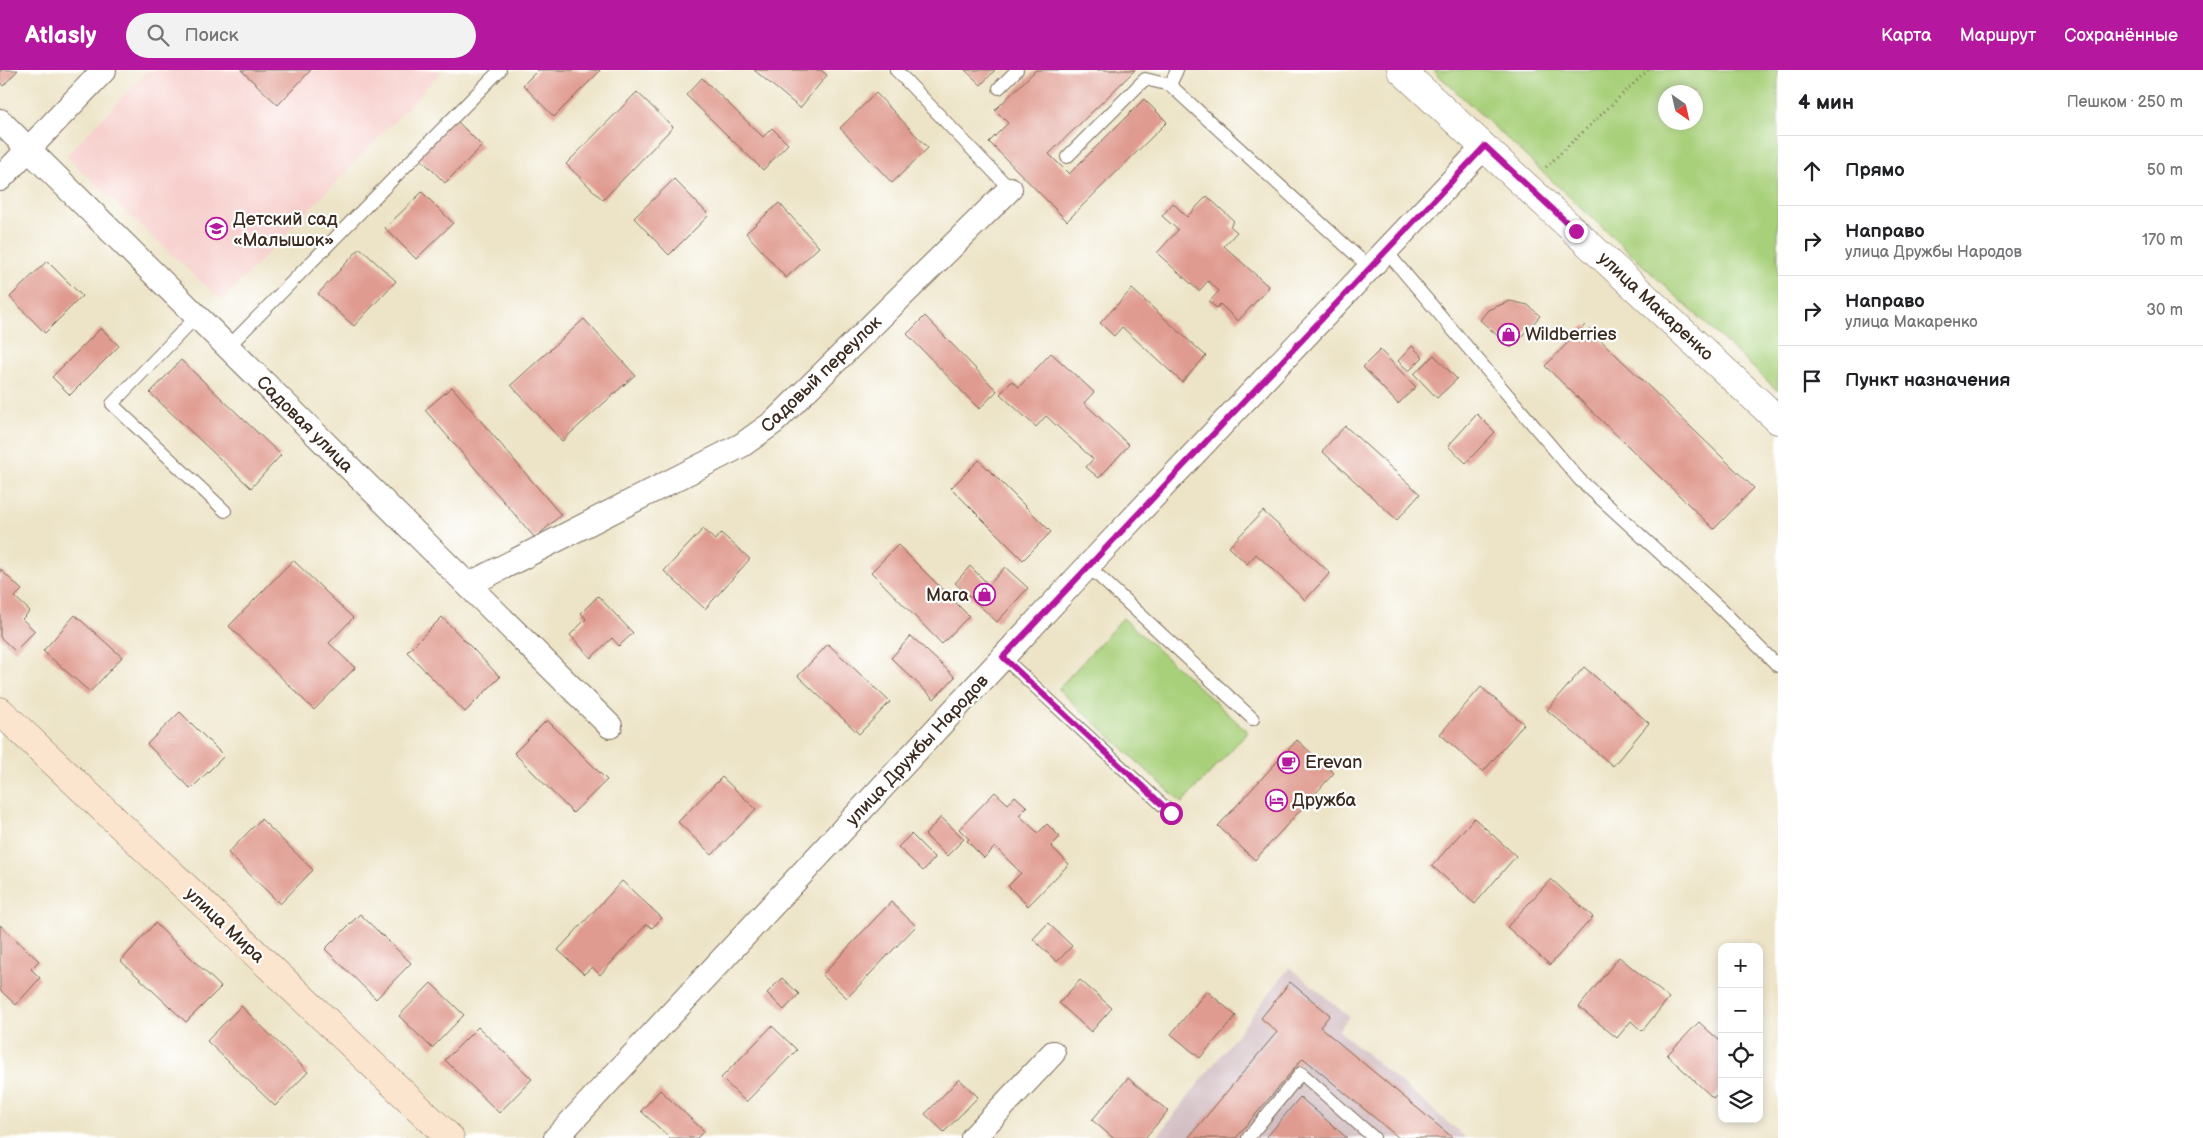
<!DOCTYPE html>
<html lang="ru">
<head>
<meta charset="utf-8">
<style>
	:root { --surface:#fff; --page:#f2f2f2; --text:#202124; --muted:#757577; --line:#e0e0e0; --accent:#b5179e }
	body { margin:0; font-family:"Balsamiq Sans",sans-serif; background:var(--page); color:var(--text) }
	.controls { position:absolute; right:15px; bottom:15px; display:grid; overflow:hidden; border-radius:10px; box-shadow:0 2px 8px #0003 }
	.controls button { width:45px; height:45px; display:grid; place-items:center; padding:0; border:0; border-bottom:1px solid var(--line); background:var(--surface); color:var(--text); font:25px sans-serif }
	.compass { position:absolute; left:1658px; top:15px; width:45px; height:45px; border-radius:50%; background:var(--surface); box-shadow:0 2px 8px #0003; rotate:146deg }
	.stop { position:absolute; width:15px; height:15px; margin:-11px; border:4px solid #b5179e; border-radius:50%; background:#fff }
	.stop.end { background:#b5179e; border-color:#fff; box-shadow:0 1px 5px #0008 }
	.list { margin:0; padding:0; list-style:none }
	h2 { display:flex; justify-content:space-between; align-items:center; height:65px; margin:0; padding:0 20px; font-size:21px }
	h2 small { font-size:16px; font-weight:400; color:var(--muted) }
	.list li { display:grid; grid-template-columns:32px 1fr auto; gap:15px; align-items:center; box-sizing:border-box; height:70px; padding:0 20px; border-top:1px solid var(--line) }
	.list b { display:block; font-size:19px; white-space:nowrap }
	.list p { margin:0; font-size:16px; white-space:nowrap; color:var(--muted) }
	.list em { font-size:16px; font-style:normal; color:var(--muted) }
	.icon { flex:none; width:28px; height:28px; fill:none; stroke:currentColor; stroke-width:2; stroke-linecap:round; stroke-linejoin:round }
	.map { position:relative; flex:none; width:1778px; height:1068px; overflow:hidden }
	header { display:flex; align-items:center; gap:30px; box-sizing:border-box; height:70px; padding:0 25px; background:var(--accent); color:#fff }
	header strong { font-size:24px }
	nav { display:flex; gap:28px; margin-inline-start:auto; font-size:18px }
	.search { width:350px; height:45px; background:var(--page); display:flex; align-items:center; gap:12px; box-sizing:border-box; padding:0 18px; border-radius:28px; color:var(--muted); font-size:19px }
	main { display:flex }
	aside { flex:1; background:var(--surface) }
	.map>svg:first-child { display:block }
	.built { fill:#f7d0cd }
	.industrial { fill:#d2bec3 }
	.green { fill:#a8d07a; stroke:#727d4c; fill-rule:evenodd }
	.building { fill:#e09b90 }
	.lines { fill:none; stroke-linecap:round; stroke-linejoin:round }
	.service-casing { stroke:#796b59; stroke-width:14 }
	.minor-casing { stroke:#796b59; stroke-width:26 }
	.tertiary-casing { stroke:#796b59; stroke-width:29 }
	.secondary-casing { stroke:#796b59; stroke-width:29 }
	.path { stroke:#796b59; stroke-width:3; stroke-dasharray:1 4; stroke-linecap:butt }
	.service { stroke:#fff; stroke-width:12 }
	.minor { stroke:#fff; stroke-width:24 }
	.tertiary { stroke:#fff; stroke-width:28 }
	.secondary { stroke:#fbe5cf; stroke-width:28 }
	.route { stroke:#b5179e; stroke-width:6 }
	.labels { text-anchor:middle; stroke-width:4.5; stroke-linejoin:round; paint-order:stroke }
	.poi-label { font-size:18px; fill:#3b2a1e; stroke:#fff; text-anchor:start }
	.street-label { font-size:18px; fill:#3b2a1e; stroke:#fff }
</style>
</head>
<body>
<header>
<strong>Atlasly</strong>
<div class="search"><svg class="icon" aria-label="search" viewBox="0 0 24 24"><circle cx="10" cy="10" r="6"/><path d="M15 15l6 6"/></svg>Поиск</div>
<nav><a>Карта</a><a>Маршрут</a><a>Сохранённые</a></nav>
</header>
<main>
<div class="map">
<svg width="1778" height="1068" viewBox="0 0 1778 1068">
	<rect width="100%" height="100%" fill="#fff"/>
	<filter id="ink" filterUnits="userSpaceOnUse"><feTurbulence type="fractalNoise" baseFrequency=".02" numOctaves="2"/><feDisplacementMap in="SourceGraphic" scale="10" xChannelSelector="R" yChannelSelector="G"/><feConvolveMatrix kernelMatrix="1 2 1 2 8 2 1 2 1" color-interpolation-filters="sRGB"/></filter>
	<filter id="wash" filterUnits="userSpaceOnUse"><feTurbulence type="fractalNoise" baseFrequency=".0096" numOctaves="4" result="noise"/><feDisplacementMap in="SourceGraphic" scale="20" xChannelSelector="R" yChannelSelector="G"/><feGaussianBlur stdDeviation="1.12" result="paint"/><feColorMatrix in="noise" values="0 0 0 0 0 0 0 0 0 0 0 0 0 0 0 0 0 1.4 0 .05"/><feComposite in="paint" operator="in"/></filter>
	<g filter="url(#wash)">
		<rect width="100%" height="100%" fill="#ede4c7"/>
		<path class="built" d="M149,0H443L222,231L66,86Z"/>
		<path class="industrial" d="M1290,897L1349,947L1338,960L1466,1068H1156Z"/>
		<path class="green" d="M1433,0H1778V321ZM1666,22H1696V52H1666Z
			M1123,548L1248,662L1182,733L1058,619Z"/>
		<g id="blocks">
			<path class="building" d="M0,0H18L3,16L0,12Z
				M241,0H311L278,35Z
				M538,0H599L600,1L554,47L523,15Z
				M754,0H821L827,5L800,38Z
				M965,0H995L981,15Z
				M1036,0H1135L1049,84L1069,104L1144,29L1167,52L1067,151L989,72L1008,53L995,40Z
				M702,8L763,67L772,58L788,74L763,100L686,25Z
				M637,22L673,57L603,130L566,94Z
				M876,23L928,78L892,113L840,58Z
				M454,48L482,76L445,113L417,85Z
				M674,109L709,145L669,185L634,148Z
				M422,122L453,153L416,189L385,158Z
				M1207,126L1234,151L1230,156L1237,162L1224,176L1269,217L1238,251L1220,234L1217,238L1209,232L1219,221L1208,211L1199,221L1157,183L1178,160L1162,146L1173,133L1187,147Z
				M779,133L819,177L786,208L746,163Z
				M360,178L396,211L354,256L318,224Z
				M47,191L82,226L45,263L10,227Z
				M1132,219L1206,286L1182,312L1122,257L1114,266L1100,253Z
				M1510,231L1528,235L1540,246L1511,278L1480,250L1488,240Z
				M925,246L997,321L979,339L907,264Z
				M584,249L635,305L562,371L511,315Z
				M1585,255L1754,418L1714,459L1545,296Z
				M101,258L119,276L70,325L52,307Z
				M1412,276L1423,287L1409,301L1398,291Z
				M1380,280L1416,317L1398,334L1363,297Z
				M1051,283L1094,322L1084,333L1129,375L1099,408L1086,397L1093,389L1046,346L1036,357L1000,324L1012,311L1019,317Z
				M1434,285L1457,309L1437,328L1414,304Z
				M181,290L281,385L251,418L150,323Z
				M452,317L561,445L535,468L425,340Z
				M1477,344L1495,362L1466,393L1448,376Z
				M1345,356L1420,424L1397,450L1322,381Z
				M979,390L1051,462L1023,490L951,418Z
				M1263,441L1330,503L1305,530L1256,484L1247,494L1229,477Z
				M703,459L715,470L721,463L750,489L705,539L664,501Z
				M898,475L969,546L942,574L871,502Z
				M293,490L353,548L329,573L355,598L314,640L229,556Z
				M970,496L989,515L1005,497L1028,518L997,552L955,513Z
				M0,499L22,520L15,527L30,541L22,549L35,561L15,581L0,567Z
				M598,526L633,563L619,576L612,568L591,588L570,565L586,549L581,543Z
				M75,545L122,587L90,622L43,581Z
				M442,547L500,607L465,642L407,582Z
				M911,566L955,607L934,629L891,588Z
				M828,574L890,632L859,664L798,606Z
				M1584,597L1649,653L1613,696L1547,640Z
				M1481,617L1524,654L1483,702L1440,664Z
				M180,642L224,686L191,719L147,674Z
				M547,650L607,710L573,743L514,683Z
				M1297,670L1334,703L1255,790L1218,756Z
				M722,707L756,739L712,785L678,752Z
				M995,722L1008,734L1015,726L1027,737L1019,745L1038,763L1047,754L1060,767L1051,776L1069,794L1028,836L1008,816L1021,803L995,777L984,788L967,771L969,769L959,759Z
				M941,747L964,769L947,786L925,765Z
				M1474,748L1516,786L1475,834L1432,796Z
				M261,749L313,800L280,834L228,783Z
				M911,764L935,788L923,801L898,777Z
				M1551,809L1593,847L1550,895L1507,857Z
				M622,811L662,848L652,858L647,854L600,905L592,897L584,904L558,880Z
				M891,832L916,856L847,928L822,905Z
				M360,844L411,893L376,929L325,879Z
				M155,853L221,917L186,952L121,891Z
				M1048,853L1072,876L1057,892L1033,869Z
				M0,855L39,891L31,899L40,908L16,935L0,920Z
				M1619,887L1669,928L1642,961L1631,951L1617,968L1579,937Z
				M782,908L799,924L784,940L767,923Z
				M1080,910L1112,938L1091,962L1059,933Z
				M1290,912L1330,945L1320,957L1453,1068H1399L1303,988L1236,1068H1188L1277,962L1261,948Z
				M431,913L464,945L432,978L399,946Z
				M1207,921L1236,946L1200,988L1171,964Z
				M241,936L308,1002L275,1036L207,971Z
				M1699,952L1722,973V1019L1713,1028L1667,985Z
				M772,956L797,980L746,1032L721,1008Z
				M478,957L532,1009L499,1043L445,990Z
				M1128,1008L1168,1041L1145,1068H1113L1092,1050Z
				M959,1009L978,1027L944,1062L925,1044Z
				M660,1020L704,1061L697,1068H670L641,1041Z
				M1300,1027L1347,1068H1266Z"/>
		</g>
	</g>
	<g filter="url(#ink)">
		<use href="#blocks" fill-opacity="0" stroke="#796b59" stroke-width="1"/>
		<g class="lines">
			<defs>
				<path id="service" d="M896,0L1010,119
					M1177,0L1170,15L1370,198
					M999,18L1017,0
					M1067,87L1145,9L1170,15
					M1386,181L1579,409L1721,539L1778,596
					M197,246L112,334L225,441
					M228,277L500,0
					M1088,496L1253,649
					M1003,587L1171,743
					M1248,1068L1301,1003L1374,1068"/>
				<path id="minor" d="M0,51L610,656
					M0,109L104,0
					M468,515L742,375L774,352L1010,119
					M556,1068L1088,496L1485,76
					M973,1068L1053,983"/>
				<path id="tertiary" d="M1401,0L1778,350"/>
				<path id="secondary" d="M0,641L450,1068"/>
			</defs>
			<use href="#service" class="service-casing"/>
			<use href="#minor" class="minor-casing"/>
			<use href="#tertiary" class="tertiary-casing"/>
			<use href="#secondary" class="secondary-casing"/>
			<path class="path" d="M1546,97L1648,0"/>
			<use href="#service" class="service"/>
			<use href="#minor" class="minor"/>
			<use href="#tertiary" class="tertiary"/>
			<use href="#secondary" class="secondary"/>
		</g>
	</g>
	<g class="lines" filter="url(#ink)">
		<path class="route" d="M1171,743L1003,587L1485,76L1576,161"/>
	</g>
	<defs>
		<symbol id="school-ring" viewBox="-11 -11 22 22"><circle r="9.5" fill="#fff" stroke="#b5179e" stroke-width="1.5"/><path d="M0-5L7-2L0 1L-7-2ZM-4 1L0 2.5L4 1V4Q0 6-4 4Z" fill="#b5179e"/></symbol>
		<symbol id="shop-ring" viewBox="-11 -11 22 22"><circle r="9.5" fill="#fff" stroke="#b5179e" stroke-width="1.5"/><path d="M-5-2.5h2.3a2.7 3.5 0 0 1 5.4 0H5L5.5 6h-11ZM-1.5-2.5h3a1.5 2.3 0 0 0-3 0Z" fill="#b5179e"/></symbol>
		<symbol id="cafe-ring" viewBox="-11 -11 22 22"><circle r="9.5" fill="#fff" stroke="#b5179e" stroke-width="1.5"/><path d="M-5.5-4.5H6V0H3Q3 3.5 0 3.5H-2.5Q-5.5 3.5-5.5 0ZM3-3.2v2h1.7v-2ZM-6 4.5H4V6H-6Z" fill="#b5179e"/></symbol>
		<symbol id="hotel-ring" viewBox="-11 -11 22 22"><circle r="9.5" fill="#fff" stroke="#b5179e" stroke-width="1.5"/><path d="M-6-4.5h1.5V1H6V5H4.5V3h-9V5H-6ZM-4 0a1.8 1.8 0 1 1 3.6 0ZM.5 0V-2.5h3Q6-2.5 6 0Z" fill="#b5179e"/></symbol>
	</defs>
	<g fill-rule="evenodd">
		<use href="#school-ring" x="204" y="146" width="25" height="25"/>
		<use href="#shop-ring" x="1496" y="252" width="25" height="25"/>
		<use href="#shop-ring" x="972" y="512" width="25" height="25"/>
		<use href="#cafe-ring" x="1276" y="680" width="25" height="25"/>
		<use href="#hotel-ring" x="1264" y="718" width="25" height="25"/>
	</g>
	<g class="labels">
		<g class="poi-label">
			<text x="233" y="155">Детский сад<tspan x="233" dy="21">«Малышок»</tspan></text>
			<text x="1525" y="270">Wildberries</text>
			<text x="969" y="531" text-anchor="end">Мага</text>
			<text x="1305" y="698">Erevan</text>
			<text x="1292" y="736">Дружба</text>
		</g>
		<g class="street-label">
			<text transform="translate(1656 236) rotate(43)" y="6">улица Макаренко</text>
			<text transform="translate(821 304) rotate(-44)" y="6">Садовый переулок</text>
			<text transform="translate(305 354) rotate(45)" y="6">Садовая улица</text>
			<text transform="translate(917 680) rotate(-47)" y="6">улица Дружбы Народов</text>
			<text transform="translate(225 855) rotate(43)" y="6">улица Мира</text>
		</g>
	</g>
</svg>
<div class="controls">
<button>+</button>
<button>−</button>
<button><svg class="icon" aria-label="locate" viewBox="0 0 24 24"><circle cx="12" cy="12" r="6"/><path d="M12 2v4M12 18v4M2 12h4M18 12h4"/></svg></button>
<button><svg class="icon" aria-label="layers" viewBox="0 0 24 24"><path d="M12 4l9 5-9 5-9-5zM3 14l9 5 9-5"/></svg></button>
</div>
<svg class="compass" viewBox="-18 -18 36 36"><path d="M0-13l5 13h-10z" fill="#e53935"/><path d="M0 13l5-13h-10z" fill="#757577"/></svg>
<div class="stop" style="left:1171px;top:743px"></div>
<div class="stop end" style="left:1576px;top:161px"></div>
</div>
<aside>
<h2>4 мин<small>Пешком · 250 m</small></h2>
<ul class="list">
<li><svg class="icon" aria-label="ahead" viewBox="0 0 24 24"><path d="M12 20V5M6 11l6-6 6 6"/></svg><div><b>Прямо</b></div><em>50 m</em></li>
<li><svg class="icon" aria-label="right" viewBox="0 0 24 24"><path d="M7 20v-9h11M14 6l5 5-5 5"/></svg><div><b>Направо</b><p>улица Дружбы Народов</p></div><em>170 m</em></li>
<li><svg class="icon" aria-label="right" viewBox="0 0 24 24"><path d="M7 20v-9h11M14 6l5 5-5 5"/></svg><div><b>Направо</b><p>улица Макаренко</p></div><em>30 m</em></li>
<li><svg class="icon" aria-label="arrive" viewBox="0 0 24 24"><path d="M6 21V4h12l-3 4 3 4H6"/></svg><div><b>Пункт назначения</b></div></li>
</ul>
</aside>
</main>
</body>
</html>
